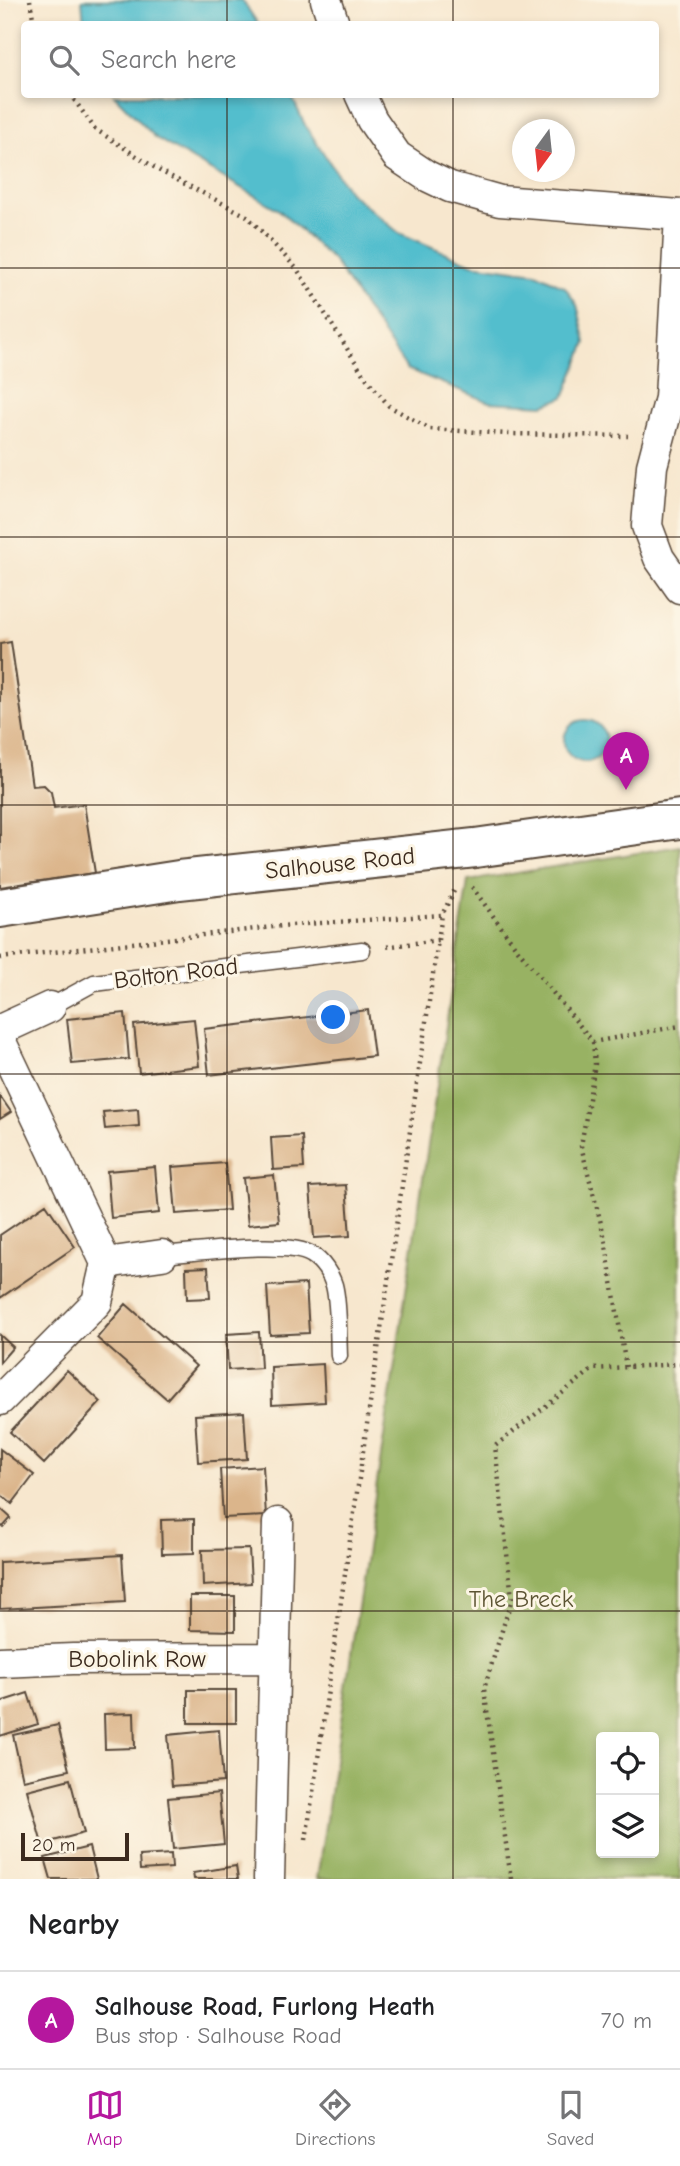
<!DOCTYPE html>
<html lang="en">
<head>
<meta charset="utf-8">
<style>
	:root { --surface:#fff; --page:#f6f6f6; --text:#202124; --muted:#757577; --line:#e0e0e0; --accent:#b5179e }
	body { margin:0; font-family:"Comic Neue",sans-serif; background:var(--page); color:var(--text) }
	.controls { position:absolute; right:21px; bottom:21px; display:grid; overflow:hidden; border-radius:7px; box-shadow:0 4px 10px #0003 }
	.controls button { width:63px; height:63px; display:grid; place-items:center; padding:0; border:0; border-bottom:2px solid var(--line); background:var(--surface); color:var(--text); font:35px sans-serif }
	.compass { position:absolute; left:512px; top:119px; width:63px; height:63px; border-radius:50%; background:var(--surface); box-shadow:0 4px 10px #0003; rotate:195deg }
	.scale { position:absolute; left:21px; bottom:18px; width:108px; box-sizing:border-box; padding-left:7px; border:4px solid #3b2a1e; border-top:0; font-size:19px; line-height:24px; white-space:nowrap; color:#3b2a1e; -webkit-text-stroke:5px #fcf5e5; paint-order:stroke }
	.you { position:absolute; left:334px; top:1018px; width:24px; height:24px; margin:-18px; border:5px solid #fff; border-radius:50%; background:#1a73e8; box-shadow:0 0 0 10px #1a73e833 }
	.badge { display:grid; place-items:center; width:46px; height:46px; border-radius:50%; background:var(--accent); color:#fff; font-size:23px; font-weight:700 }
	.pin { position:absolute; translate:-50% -58px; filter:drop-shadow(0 2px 4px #0008) }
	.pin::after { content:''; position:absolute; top:37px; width:24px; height:21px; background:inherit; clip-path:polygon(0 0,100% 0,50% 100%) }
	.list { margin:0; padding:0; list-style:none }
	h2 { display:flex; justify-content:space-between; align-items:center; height:91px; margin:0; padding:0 28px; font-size:30px }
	h2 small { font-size:23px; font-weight:400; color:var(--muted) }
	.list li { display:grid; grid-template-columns:46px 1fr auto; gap:21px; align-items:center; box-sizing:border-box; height:98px; padding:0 28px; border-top:2px solid var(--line) }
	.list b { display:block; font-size:26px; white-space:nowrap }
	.list p { margin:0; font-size:23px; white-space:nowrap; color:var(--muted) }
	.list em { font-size:23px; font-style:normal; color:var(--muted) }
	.icon { flex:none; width:38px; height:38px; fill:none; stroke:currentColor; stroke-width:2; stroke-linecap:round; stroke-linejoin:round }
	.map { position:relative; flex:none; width:680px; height:1879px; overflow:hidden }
	.search { position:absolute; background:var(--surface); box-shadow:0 4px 10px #0003; left:21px; right:21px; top:21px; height:77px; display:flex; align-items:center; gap:18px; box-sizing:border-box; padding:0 24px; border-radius:7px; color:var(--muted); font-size:26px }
	.sheet { height:189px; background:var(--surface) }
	nav { display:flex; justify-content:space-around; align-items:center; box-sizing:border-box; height:98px; border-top:2px solid var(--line); background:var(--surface); font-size:19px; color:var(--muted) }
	nav a { display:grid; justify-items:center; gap:4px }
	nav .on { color:var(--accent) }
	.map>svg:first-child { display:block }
	.forest { fill:#98b264; stroke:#6a6e41; stroke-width:2; fill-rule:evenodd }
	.water { fill:#53becd; stroke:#477476; stroke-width:2 }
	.building { fill:#dbb58b }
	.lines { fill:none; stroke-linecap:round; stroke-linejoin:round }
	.service-casing { stroke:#574638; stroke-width:19 }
	.minor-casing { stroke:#574638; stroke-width:33 }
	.tertiary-casing { stroke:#574638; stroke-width:42 }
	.path { stroke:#574638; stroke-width:4.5; stroke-dasharray:2 5; stroke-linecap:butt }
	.service { stroke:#fff; stroke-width:16 }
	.minor { stroke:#fff; stroke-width:30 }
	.tertiary { stroke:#fff; stroke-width:38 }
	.grid { fill:none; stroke:#3b2a1e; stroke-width:2; stroke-opacity:0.55 }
	.labels { text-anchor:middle; stroke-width:6; stroke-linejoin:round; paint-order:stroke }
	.street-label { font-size:24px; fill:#3b2a1e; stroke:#fcf5e5 }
	.park-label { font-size:24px; fill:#5c5433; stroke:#fcf5e5 }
</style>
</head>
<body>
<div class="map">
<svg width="680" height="1879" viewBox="0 0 680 1879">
	<rect width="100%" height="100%" fill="#fcf5e5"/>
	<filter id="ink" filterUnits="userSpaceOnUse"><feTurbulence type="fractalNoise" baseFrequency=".0143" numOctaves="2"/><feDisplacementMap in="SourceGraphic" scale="14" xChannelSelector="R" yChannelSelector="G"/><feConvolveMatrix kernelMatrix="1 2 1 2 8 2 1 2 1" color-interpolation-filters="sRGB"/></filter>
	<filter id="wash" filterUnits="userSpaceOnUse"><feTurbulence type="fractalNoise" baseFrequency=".00686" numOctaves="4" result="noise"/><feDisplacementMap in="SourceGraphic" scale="28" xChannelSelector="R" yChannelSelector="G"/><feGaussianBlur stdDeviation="1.57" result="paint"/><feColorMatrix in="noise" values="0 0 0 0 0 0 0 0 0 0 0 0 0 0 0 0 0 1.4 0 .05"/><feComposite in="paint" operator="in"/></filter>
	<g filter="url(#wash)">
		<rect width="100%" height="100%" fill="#f7e7ce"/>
		<path class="forest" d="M680,846V1879H317L468,881ZM601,1737H654V1853H601Z"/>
		<path class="water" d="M82,0H242L258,24H84Z
			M114,95H291L305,125L349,192L399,233L472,264L536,273L565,287L577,305L586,343L564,397L544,405L489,402L407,369L333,260L279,210L156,138Z
			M564 741a21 21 0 1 1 42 0a21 21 0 1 1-42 0Z"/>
		<g id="blocks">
			<path class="building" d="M11,642L32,786L44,785L51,792L54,808L84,804L95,873L0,887V644Z
				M368,1010L374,1056L209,1075L204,1029Z
				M125,1013L129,1059L72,1064L67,1019Z
				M194,1019L199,1066L139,1073L134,1025Z
				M0,1096L11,1112L0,1119Z
				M138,1109L139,1126L105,1129L103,1112Z
				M302,1136L304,1168L273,1170L271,1138Z
				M225,1163L229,1210L176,1214L172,1167Z
				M155,1167L159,1213L111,1218L107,1171Z
				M274,1175L279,1222L248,1225L243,1178Z
				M346,1185L350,1236L314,1238L310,1187Z
				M46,1204L75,1247L0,1298V1235Z
				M208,1267L210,1298L187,1299L186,1268Z
				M306,1284L309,1333L270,1335L267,1286Z
				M126,1304L196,1366L167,1399L97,1338Z
				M259,1332L261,1368L228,1370L226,1334Z
				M0,1335L13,1347L0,1362Z
				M323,1364L325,1402L272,1405L271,1367Z
				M67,1370L101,1402L44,1464L10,1432Z
				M244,1412L247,1459L198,1462L195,1415Z
				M0,1449L34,1475L12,1504L0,1494Z
				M263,1466L266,1516L223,1518L220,1469Z
				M0,1508L11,1518L3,1527L0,1525Z
				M194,1519V1553L162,1554L161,1520Z
				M249,1549L251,1583L203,1586L202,1550Z
				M122,1555L125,1602L0,1609V1562Z
				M190,1596H235V1631L190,1630Z
				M188,1690H236V1723H188Z
				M28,1693L38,1724L0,1736V1702Z
				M134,1713L135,1748L105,1749L104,1714Z
				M58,1725L69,1770L23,1780L13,1735Z
				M219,1730L223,1782L172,1786L168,1735Z
				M70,1779L84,1833L42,1844L27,1790Z
				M219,1793L224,1844L173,1849L168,1798Z
				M89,1847L97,1879H51L45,1858Z
				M171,1854L172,1868L140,1870L139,1856Z
				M236,1866L238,1879H194L193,1873Z"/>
		</g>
	</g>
	<g filter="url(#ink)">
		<use href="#blocks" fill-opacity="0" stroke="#574638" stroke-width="2"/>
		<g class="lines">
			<defs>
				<path id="service" d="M50,1007L94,983L362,950
					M162,1255C193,1253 289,1239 312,1255C322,1261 331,1275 334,1285C339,1304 338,1336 339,1356"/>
				<path id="minor" d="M326,0L334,24
					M360,94L372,120L397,156L427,176L450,187L500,201L680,215
					M680,216L670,398L652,466L647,526L659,558L680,588
					M0,1030L50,1007
					M0,1040L106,1263L97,1302L0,1400
					M106,1263L162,1255
					M0,1662L73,1659L274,1658
					M269,1879L278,1523"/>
				<path id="tertiary" d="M0,908L179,880L475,848L680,819"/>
			</defs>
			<use href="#service" class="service-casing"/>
			<use href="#minor" class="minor-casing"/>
			<use href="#tertiary" class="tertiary-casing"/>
			<path class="path" d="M30,0L34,24
				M70,94L95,129L160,171L247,216L297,269L363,374L389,406L430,429L508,434L628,436
				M472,887L515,946L593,1042L680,1026
				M438,940L442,915
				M0,958L291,925L442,915L456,887
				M593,1042L595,1064L581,1146L605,1239L626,1367
				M306,1840L438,940L385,947
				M511,1879L484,1689L512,1598L495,1446L593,1369L680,1364"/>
			<use href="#service" class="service"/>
			<use href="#minor" class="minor"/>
			<use href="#tertiary" class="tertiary"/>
		</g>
	</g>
	<path class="grid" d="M227,0V24M453,0V24M227,94V1879M453,94V1879M0,268H680M0,537H680M0,805H680M0,1074H680M0,1342H680M0,1611H680"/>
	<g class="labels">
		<g class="street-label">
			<text transform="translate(340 863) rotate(-6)" y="8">Salhouse Road</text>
			<text transform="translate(176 973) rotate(-7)" y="8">Bolton Road</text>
			<text x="137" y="1667">Bobolink Row</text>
		</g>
		<g class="park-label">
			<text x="521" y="1607">The Breck</text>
		</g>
	</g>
</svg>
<div class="controls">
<button><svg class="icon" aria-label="locate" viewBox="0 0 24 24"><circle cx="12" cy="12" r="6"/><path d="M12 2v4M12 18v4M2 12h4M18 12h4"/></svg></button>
<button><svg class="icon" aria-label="layers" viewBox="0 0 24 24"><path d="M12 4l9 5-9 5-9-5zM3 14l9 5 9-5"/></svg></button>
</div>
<svg class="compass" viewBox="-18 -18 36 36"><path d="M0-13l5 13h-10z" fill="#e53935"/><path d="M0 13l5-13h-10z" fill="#757577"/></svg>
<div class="scale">20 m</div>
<div class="you"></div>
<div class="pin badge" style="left:626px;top:790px">A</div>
<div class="search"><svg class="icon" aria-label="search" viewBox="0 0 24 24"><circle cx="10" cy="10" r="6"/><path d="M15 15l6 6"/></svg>Search here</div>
</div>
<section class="sheet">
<h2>Nearby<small></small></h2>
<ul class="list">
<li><span class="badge">A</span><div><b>Salhouse Road, Furlong Heath</b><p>Bus stop · Salhouse Road</p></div><em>70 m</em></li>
</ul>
</section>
<nav>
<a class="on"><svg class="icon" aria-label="map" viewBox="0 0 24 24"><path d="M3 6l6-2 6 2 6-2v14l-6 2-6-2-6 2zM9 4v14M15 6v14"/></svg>Map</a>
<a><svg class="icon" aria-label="directions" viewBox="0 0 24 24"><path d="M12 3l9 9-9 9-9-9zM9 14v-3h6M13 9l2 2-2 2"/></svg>Directions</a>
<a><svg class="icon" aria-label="saved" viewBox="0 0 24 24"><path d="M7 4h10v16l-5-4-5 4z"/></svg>Saved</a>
</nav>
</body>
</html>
